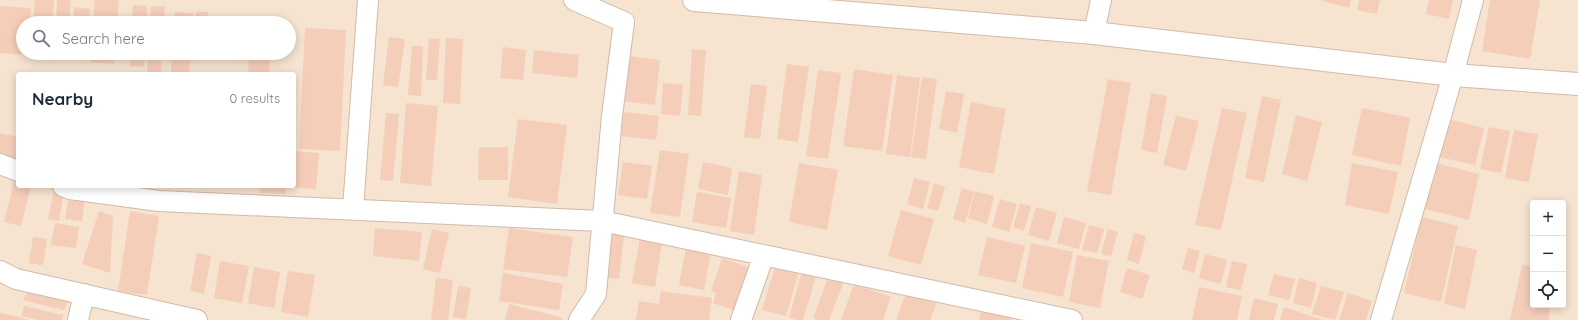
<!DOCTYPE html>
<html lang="en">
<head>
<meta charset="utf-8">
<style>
	:root { --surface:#fff; --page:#f2f2f3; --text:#1f2937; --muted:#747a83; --line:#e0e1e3 }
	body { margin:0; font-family:Quicksand,sans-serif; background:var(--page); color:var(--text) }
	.controls { position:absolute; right:12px; bottom:12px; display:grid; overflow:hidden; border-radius:4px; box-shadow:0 2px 10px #0003 }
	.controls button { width:36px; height:36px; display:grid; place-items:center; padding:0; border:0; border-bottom:1px solid var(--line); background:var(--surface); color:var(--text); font:20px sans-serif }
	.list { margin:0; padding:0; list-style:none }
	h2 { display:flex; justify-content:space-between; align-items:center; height:52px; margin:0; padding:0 16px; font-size:17px }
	h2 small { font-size:13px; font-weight:400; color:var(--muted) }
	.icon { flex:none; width:22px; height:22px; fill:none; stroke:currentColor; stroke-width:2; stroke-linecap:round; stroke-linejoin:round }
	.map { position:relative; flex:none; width:1578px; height:320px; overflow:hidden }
	.search { position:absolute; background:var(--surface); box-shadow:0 2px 10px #0003; left:16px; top:16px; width:280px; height:44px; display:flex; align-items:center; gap:10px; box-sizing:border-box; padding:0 14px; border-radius:22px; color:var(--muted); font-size:15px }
	.panel { position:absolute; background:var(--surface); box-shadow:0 2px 10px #0003; left:16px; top:72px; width:280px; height:116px; border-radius:4px }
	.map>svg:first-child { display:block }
	.residential { fill:#f6e3d0; fill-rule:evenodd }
	.building { fill:#f4ceb9 }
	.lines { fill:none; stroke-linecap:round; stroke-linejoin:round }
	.minor-casing { stroke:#d1baab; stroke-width:22 }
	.secondary-casing { stroke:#d5baa8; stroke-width:24 }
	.minor { stroke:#fff; stroke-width:20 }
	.secondary { stroke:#fff; stroke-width:22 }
</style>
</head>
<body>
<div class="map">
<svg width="1578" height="320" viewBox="0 0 1578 320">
	<rect width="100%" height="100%" fill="#fdf2e2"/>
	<path class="residential" d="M0,0H1578V320H0ZM23,23H289V53H23ZM18,74H294V186H18ZM1533,203H1563V305H1533Z"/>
	<path class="building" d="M35,0H54L52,23H33Z
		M57,0H71L69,23H56Z
		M95,0H119L117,23H93Z
		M1322,0H1351L1349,8L1322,1Z
		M1359,0H1380L1377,14L1357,10Z
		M1429,0H1453L1449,19L1426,14Z
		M1490,0H1540L1530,59L1482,51Z
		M133,5L147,6V23H132Z
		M0,6L31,8L30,23H23V53H27V55L0,53Z
		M151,6H165L164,23H150Z
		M74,7L90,9L89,23H73Z
		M175,12L193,13V23H174Z
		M196,12H208L207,23H195Z
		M251,19L272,20V23H251Z
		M305,28L346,30L340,151L299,149Z
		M389,37L405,39L398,87L383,85Z
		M429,38L440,39L437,80H426Z
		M446,38L463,39L460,104L443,103Z
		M412,46H423L421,96L408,95Z
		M503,47L526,50L523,80L500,78Z
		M692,49L706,50L701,116L688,115Z
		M534,50L579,55L577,78L532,73Z
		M70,53H86V57L70,55Z
		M91,53H114V64L90,62Z
		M130,53H145L144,67L130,66Z
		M148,53H162L161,74L147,73Z
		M172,53H191L189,74L171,73Z
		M249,53H270L269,74H248Z
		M628,56L660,60L655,105L623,101Z
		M787,64L809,67L798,142L777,139Z
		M854,69L893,75L882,151L843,146Z
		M818,70L841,73L828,159L806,156Z
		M897,75L920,78L910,157L886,154Z
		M922,77L937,79L926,159L911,157Z
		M1108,79L1131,83L1111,195L1087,191Z
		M663,83L683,85L680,116L661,114Z
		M751,84L767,86L760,139L744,137Z
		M946,91L964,94L957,133L939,129Z
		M1151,93L1167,96L1157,153L1141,150Z
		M1262,96L1281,100L1264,182L1245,178Z
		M971,102L1006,109L994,174L959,167Z
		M406,103L438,106L431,186L400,183Z
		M1222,108L1247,113L1221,230L1195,225Z
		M1362,108L1410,118L1401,166L1352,155Z
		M624,112L659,116L656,140L621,136Z
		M386,113L399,114L393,181L380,180Z
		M1296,115L1322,122L1307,181L1282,174Z
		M1176,116L1199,121L1186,171L1163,165Z
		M1443,118L1484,128L1475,165L1435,156Z
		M518,119L567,125L557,204L508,197Z
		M1489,127L1510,131L1501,173L1480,169Z
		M1514,130L1538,134L1529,182L1505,178Z
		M0,133L18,137V159L0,155Z
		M479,147H508V180H478Z
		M660,150L689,154L680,217L650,213Z
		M294,151L319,153L316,189L289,187V186H294Z
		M623,162L652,166L647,199L618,195Z
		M703,162L732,168L728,195L698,189Z
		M799,163L838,170L827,230L789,222Z
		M1352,163L1398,172L1389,214L1345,205Z
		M1436,163L1479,174L1469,220L1425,209Z
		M739,171L762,175L754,235L730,231Z
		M16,174L18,175V186H31L21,226L4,222Z
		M914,178L930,182L923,209L907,204Z
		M934,183L945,187L938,211L927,208Z
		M261,186H286L285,194L260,193Z
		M962,188L974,192L965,223L953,219Z
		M54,190L64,192L59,221L48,219Z
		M975,191L994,196L987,224L968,218Z
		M697,192L731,198L726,228L692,222Z
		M69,195L85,198L82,221L65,219Z
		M1000,199L1017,204L1009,232L992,227Z
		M1020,203L1031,206L1024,231L1013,227Z
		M1036,207L1057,213L1049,241L1028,235Z
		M901,210L934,219L921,265L888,256Z
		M99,211L113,216L110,273L82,264Z
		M130,211L159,216L147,295L118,291Z
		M1064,217L1086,223L1079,249L1057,243Z
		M1422,217L1458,226L1441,302L1404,293Z
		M55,223L79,227L76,248L51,245Z
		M1089,225L1104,229L1097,253L1082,250Z
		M375,228L422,232L419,261L373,256Z
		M509,228L573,237L567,277L503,269Z
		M432,229L449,233L440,273L423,269Z
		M1108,229L1118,232L1111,256L1101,254Z
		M1134,233L1146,236L1139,264L1127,260Z
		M608,234L624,235L619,279L603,277Z
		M33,237L47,239L43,265L29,263Z
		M987,237L1025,246L1016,283L978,275Z
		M640,238L662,242L655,287L632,283Z
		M687,242L712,246L704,290L679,285Z
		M1031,243L1073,252L1063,297L1022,288Z
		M1456,245L1477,250L1465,309L1444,304Z
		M1188,248L1200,251L1194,273L1182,269Z
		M197,253L211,256L204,294L190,291Z
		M1205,254L1227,260L1221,284L1199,278Z
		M1077,255L1109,261L1100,308L1069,302Z
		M722,258L751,268L737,311L713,303L716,293L711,291Z
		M220,261L249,266L242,303L214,298Z
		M777,261L800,268L786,316L762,310Z
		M1232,261L1247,264L1241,290L1226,287Z
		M1522,265L1533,267V305H1551L1548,320H1510Z
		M254,267L280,272L274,308L248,303Z
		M1127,268L1150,275L1142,299L1120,292Z
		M831,270L846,276L829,320H819L813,318Z
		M288,271L315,275L308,317L281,312Z
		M802,271L816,276L803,320H797L789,318Z
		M503,273L563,284L559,310L499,301Z
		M1274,274L1295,279L1289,300L1268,295Z
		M436,278L453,280L448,320H431Z
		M1299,278L1317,283L1311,308L1293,303Z
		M854,284L891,297L883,320H841Z
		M458,286L471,288L466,319L453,317Z
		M1321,286L1344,292L1335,320L1312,314Z
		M1199,287L1242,296L1237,320H1192Z
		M29,290L70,298L64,310L23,300Z
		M907,290L937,302L930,320H896Z
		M661,291L712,298L709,320H636L639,301L659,304Z
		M1348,293L1372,301L1366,320H1339Z
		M1254,298L1278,304L1274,320H1249Z
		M509,304L563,318L562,320H505Z
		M24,306L63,315L62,320H38L22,316Z
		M1284,307L1323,320H1280Z
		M982,308L1012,316L1011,320H979Z
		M0,313L27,319V320H0Z"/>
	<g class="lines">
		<defs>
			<path id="minor" d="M574,0L624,22L612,116L596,294L579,320
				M1094,33L1101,0
				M0,164L18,171
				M63,186L70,189L159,201L602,221L1072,320
				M353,209L368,0
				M0,271L16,279L197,320
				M78,320L84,294
				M741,320L764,255
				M1381,320L1453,75L1473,0"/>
			<path id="secondary" d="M694,0L1094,33L1453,75L1578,84"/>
		</defs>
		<use href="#minor" class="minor-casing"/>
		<use href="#secondary" class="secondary-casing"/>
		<use href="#minor" class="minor"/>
		<use href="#secondary" class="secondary"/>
	</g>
</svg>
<div class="controls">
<button>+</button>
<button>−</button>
<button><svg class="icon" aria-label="locate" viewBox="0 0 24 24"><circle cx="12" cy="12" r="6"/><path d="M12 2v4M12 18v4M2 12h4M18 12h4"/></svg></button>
</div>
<div class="search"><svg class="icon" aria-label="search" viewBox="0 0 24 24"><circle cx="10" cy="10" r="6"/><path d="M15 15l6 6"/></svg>Search here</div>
<section class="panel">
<h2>Nearby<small>0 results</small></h2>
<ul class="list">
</ul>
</section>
</div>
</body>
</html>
